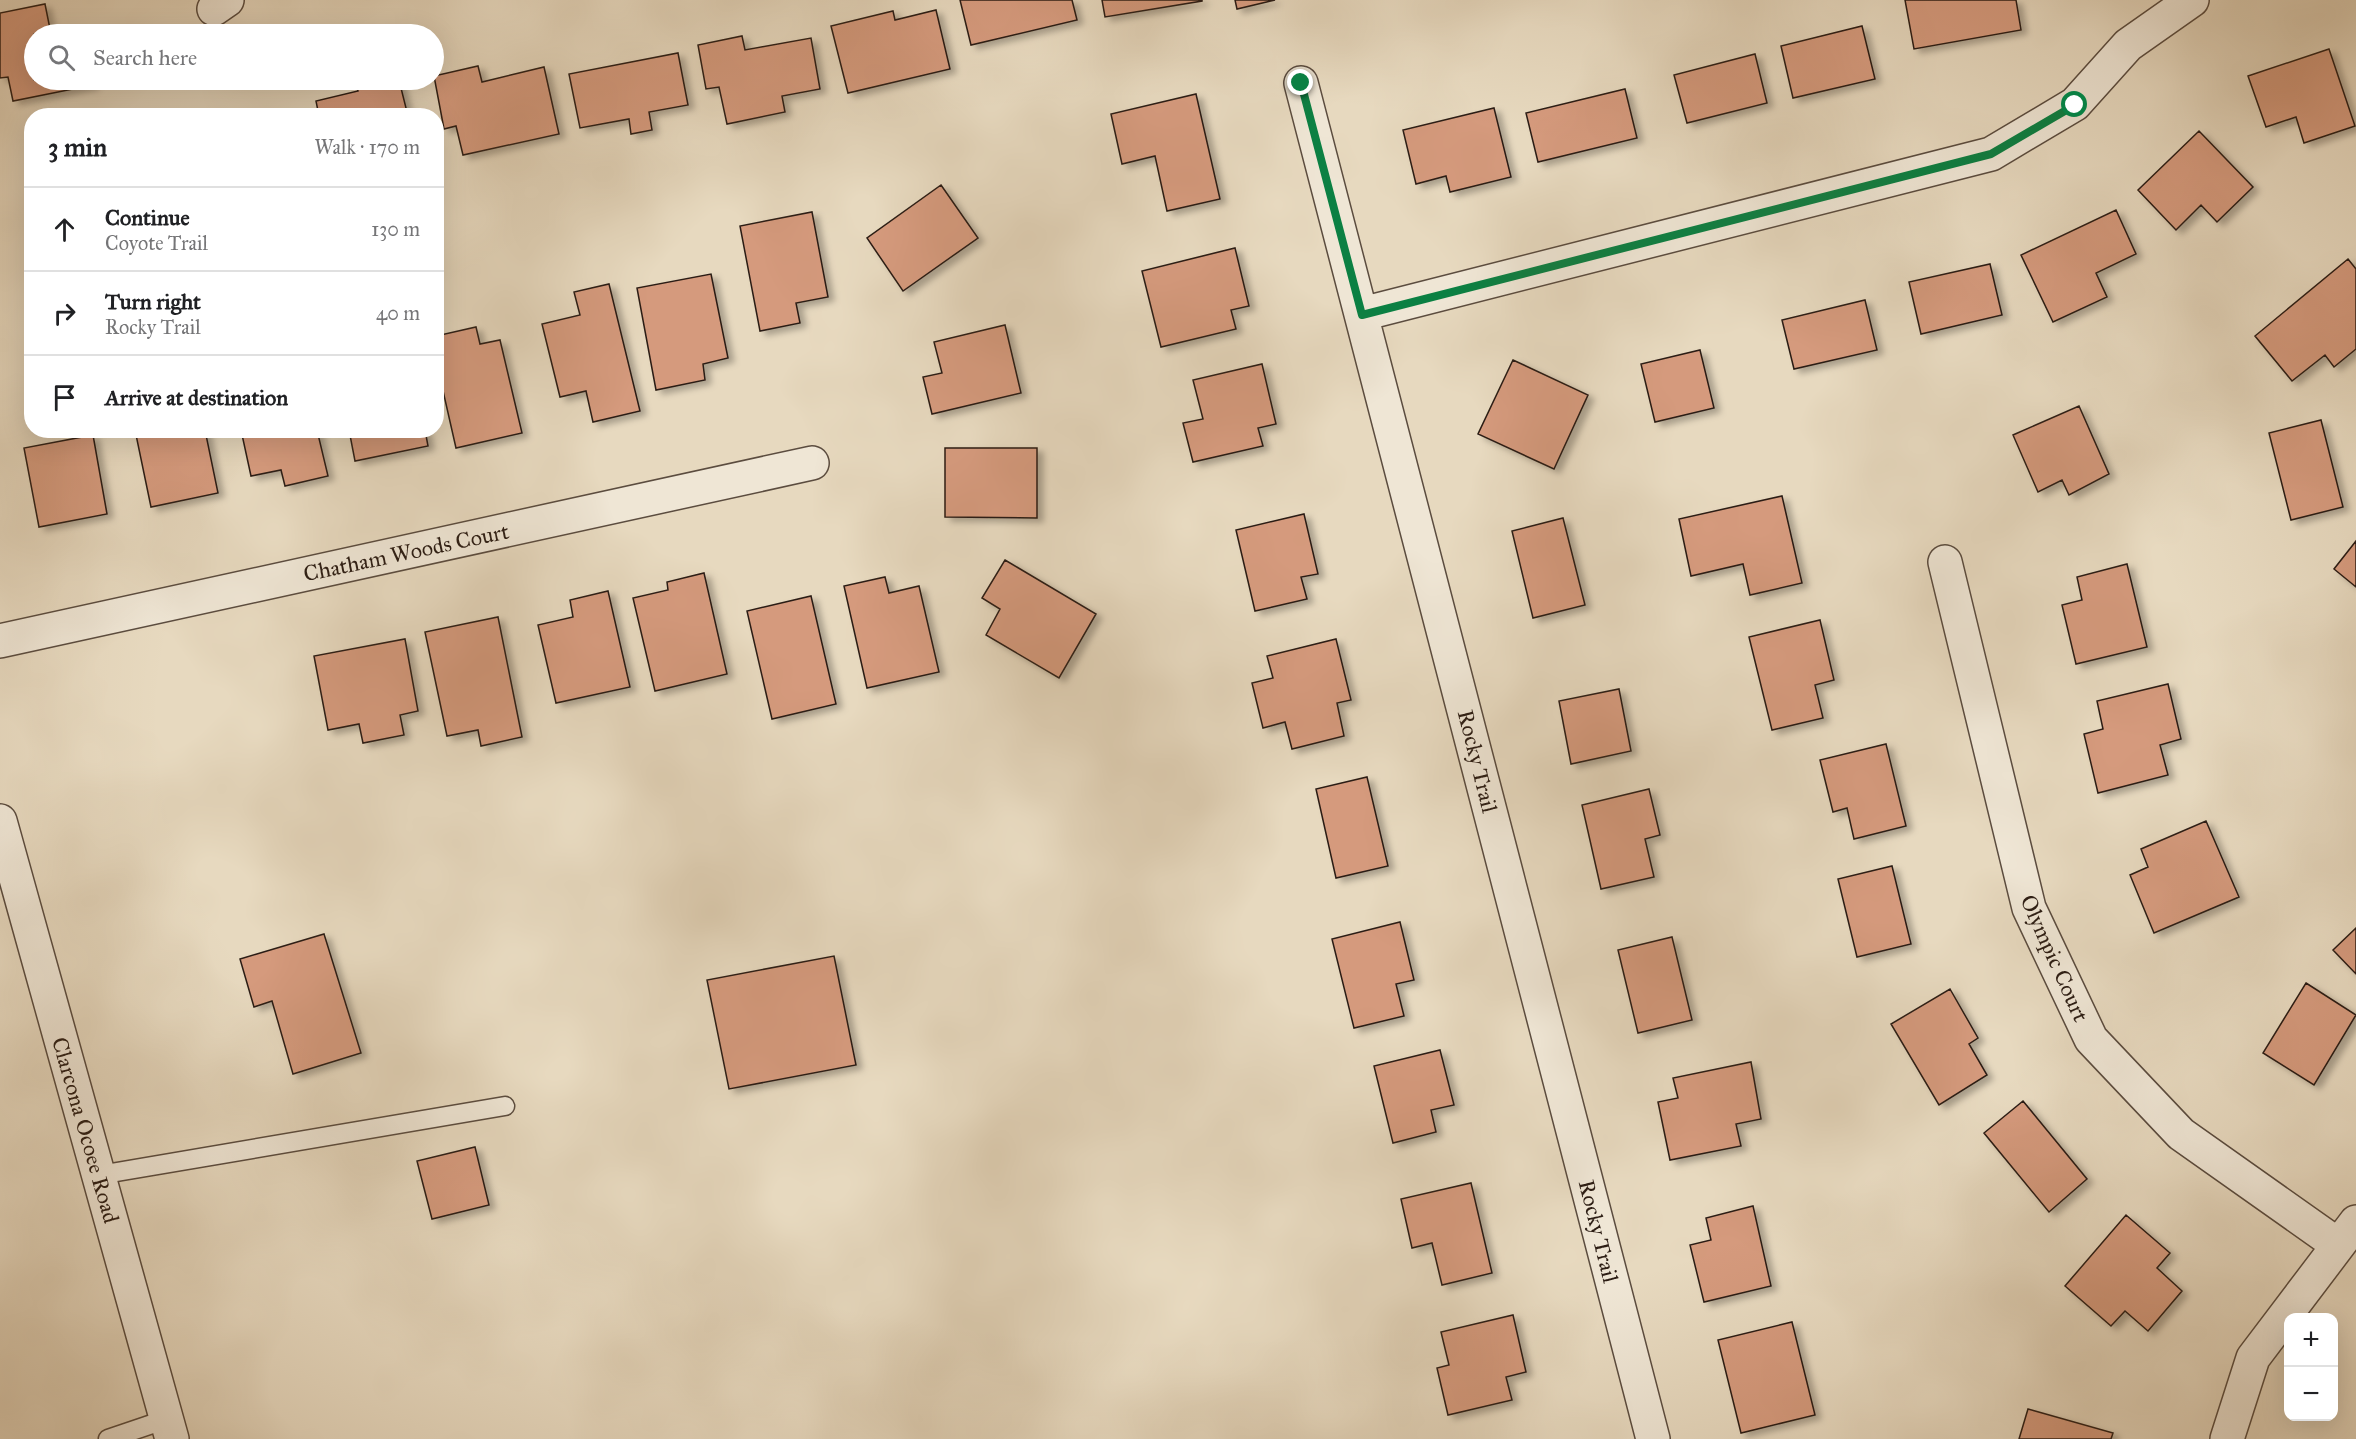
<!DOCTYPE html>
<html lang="en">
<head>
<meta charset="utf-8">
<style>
	:root { --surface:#fff; --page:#f2f2f2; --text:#202124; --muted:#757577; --line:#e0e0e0 }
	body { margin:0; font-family:"IM FELL Great Primer",serif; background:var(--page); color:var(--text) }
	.controls { position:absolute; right:18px; bottom:18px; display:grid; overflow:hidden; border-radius:12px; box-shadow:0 6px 24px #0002 }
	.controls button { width:54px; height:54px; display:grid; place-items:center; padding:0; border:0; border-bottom:2px solid var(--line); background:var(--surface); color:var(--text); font:30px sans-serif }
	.stop { position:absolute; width:18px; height:18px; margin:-14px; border:4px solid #0b8043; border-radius:50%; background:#fff }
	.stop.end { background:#0b8043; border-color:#fff; box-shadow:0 2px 6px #0008 }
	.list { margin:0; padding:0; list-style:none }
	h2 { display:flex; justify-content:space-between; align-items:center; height:78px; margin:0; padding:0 24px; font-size:26px }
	h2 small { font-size:20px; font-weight:400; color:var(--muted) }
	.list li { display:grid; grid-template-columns:39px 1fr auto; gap:18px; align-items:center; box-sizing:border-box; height:84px; padding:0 24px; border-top:2px solid var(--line) }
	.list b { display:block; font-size:22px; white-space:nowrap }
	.list p { margin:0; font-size:20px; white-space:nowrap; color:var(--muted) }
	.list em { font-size:20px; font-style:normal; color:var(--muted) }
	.icon { flex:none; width:33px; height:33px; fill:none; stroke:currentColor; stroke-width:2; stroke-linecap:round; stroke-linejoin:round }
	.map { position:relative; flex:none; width:2356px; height:1439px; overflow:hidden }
	.search { position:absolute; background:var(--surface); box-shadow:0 6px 24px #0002; left:24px; top:24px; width:420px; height:66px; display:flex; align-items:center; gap:15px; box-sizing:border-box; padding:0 21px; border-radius:33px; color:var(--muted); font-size:22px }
	.panel { position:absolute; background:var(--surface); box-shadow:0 6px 24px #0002; left:24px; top:108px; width:420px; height:330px; border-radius:24px }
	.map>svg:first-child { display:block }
	.building { fill:#d59a7d; stroke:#2c1d14; stroke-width:1.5; filter:url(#shadow) }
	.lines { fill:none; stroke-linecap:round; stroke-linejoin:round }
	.service-casing { stroke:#5b4c3f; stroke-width:21 }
	.minor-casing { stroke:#5b4c3f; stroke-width:36 }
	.tertiary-casing { stroke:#5b4c3f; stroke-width:36 }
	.service { stroke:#efe6d5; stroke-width:18 }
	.minor { stroke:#efe6d5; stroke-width:33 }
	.tertiary { stroke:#efe6d5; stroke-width:33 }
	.route { stroke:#0b8043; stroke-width:8 }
	.labels { text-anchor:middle; stroke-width:6; stroke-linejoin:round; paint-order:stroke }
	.street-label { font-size:22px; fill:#2c1d14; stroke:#efe6d5 }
</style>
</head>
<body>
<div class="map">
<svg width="2356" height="1439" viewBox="0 0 2356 1439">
	<defs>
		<filter id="shadow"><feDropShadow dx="6" dy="4" stdDeviation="3" flood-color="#0004"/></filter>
	</defs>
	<rect width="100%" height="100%" fill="#e7d9bf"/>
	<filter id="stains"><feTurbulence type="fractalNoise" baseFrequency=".00333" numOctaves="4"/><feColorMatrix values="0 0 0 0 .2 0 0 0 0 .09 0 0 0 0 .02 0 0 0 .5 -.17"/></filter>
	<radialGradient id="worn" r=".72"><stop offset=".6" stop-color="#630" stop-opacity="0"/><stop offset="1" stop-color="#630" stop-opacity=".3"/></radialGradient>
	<path class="building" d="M960,0H1072L1077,20L971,45Z
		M1102,0H1202V1L1105,17Z
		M1235,0H1275L1237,9Z
		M1905,0H2016L2021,30L1914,49Z
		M45,4L51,34H34V80H92L93,85L13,101L8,77L0,78V13Z
		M936,10L950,69L848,93L831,26L893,11L895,20Z
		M1862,26L1875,79L1793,98L1781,46Z
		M742,36L745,50L811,38L820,89L782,96L785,112L727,124L719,87L706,89L698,45Z
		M2329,49L2355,126L2304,143L2296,117L2266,127L2248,76Z
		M678,53L688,105L649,112L652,130L631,134L629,119L580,128L569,74Z
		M1755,54L1767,103L1687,123L1674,75Z
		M478,66L482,82L544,67L559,134L463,155L456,126L444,129L434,76Z
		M355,80H399L408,116H319L316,101L358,91Z
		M1625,89L1637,138L1538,162L1526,113Z
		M1196,94L1220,199L1167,211L1155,156L1122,164L1111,114Z
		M1494,108L1511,177L1450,192L1446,176L1416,184L1403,130Z
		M2199,131L2253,187L2217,222L2201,205L2176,230L2138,190Z
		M941,185L978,238L903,291L867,238Z
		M2116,210L2136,254L2096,273L2107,297L2053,322L2021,255Z
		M812,212L828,297L796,303L800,323L760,331L740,226Z
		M1235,248L1249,306L1231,310L1236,329L1161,347L1142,271Z
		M2348,259L2356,269V349L2334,367L2325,355L2292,381L2255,336Z
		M1990,264L2002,315L1921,334L1909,282Z
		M711,274L728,358L703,364L705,380L656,390L637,288Z
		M609,284L640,411L593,422L586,391L560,397L542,324L580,315L574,292Z
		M1865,300L1877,350L1794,369L1782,320Z
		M1005,325L1021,393L932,414L923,377L942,373L934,342Z
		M476,327L480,344L500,340L522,433L456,448L436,360V336Z
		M1700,350L1714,408L1655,422L1641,364Z
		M1513,360L1588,395L1554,469L1478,434Z
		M1262,364L1276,424L1258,428L1263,446L1193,462L1183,423L1203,419L1193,380Z
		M2079,406L2109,474L2069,495L2062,480L2038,492L2013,435Z
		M2321,420L2343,507L2291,520L2269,433Z
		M135,430H205L218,493L151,507Z
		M241,430H317L328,476L285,486L281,470L251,476Z
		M349,430H425L428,446L355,461Z
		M93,435L107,514L39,527L24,448Z
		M945,448H1037V518L945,517Z
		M1782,496L1802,583L1750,595L1743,564L1691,576L1679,519Z
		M1304,514L1318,574L1301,577L1307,599L1255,611L1236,530Z
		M1563,518L1585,605L1533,618L1512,531Z
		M2356,541V587L2334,569Z
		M1005,560L1096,614L1059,678L986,635L1000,609L982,598Z
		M2127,564L2147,647L2076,664L2062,605L2082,600L2077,577Z
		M704,573L727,674L655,691L633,598L668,590L667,582Z
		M885,577L889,593L919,586L939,672L867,688L844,586Z
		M608,591L630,687L556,703L538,625L573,617L570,600Z
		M811,596L836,704L772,719L747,611Z
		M498,617L522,737L481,746L478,730L447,736L425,632Z
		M1820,620L1834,680L1815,685L1823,718L1772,730L1749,637Z
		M405,639L418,711L400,715L404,735L363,743L359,724L328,730L314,656Z
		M1336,639L1351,700L1337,703L1344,736L1292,749L1285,722L1263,728L1252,683L1273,678L1267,656Z
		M2168,684L2181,739L2160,745L2168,775L2098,793L2084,734L2103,729L2097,701Z
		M1619,689L1631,751L1571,764L1559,701Z
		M1886,744L1906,826L1854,839L1847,808L1833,812L1820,760Z
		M1367,777L1388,866L1336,878L1316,789Z
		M1649,789L1660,835L1645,839L1654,877L1601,889L1582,805Z
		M2206,821L2239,897L2154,933L2130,875L2148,867L2141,849Z
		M1892,866L1911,944L1857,957L1838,879Z
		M1400,922L1414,980L1396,984L1404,1016L1354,1028L1332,939Z
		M2356,928V974L2333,950Z
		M324,934L361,1053L293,1074L272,1001L254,1007L240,959Z
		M1672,937L1692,1020L1638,1033L1618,950Z
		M834,956L856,1065L729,1089L707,980Z
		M2306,983L2356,1015L2314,1085L2263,1053Z
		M1950,989L1978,1038L1969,1044L1987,1075L1939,1105L1891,1024Z
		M1440,1050L1454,1105L1431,1110L1436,1132L1393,1143L1374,1066Z
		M1751,1062L1761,1119L1736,1124L1741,1146L1670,1160L1658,1102L1678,1098L1673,1078Z
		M2023,1101L2087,1179L2049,1212L1984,1133Z
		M475,1147L489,1205L432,1219L417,1161Z
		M1471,1183L1492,1273L1442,1285L1432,1243L1412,1248L1401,1199Z
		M1753,1206L1771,1286L1704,1302L1690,1245L1711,1240L1706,1218Z
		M2126,1215L2170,1253L2157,1268L2182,1291L2148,1331L2125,1311L2111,1326L2065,1286Z
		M1513,1315L1526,1372L1506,1377L1512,1400L1448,1415L1437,1368L1449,1365L1441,1332Z
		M1792,1322L1815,1415L1741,1433L1718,1340Z
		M2028,1409L2113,1433L2111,1439H2019Z"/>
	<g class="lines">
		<defs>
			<path id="service" d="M99,1175L505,1106
				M108,1439L167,1419"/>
			<path id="minor" d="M214,9L227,0
				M1301,83L1653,1439
				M1362,314L1991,154L2075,104L2128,45L2192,0
				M1945,562L2029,908L2091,1039L2181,1134L2338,1245
				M0,641L812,463
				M2227,1439L2253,1358L2356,1222"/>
			<path id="tertiary" d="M0,821L172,1439"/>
		</defs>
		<use href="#service" class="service-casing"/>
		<use href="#minor" class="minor-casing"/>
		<use href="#tertiary" class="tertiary-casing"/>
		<use href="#service" class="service"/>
		<use href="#minor" class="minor"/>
		<use href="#tertiary" class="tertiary"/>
	</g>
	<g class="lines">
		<path class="route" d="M1301,83L1362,315L1991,154L2075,105"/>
	</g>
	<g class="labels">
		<g class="street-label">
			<text transform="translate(406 552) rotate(-12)" y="8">Chatham Woods Court</text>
			<text transform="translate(1478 761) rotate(76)" y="8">Rocky Trail</text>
			<text transform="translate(2055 958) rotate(66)" y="8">Olympic Court</text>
			<text transform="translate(86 1130) rotate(74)" y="8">Clarcona Ocoee Road</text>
			<text transform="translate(1599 1231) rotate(76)" y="8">Rocky Trail</text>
		</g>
	</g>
	<rect width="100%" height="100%" filter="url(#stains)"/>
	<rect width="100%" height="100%" fill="url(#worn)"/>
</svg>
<div class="controls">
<button>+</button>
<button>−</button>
</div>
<div class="stop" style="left:2075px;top:105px"></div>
<div class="stop end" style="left:1301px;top:83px"></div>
<div class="search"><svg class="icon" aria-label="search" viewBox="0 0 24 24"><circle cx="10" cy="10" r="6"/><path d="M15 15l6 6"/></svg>Search here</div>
<section class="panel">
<h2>3 min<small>Walk · 170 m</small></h2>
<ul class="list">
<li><svg class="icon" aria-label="ahead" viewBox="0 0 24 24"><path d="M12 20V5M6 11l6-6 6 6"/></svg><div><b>Continue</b><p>Coyote Trail</p></div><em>130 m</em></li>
<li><svg class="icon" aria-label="right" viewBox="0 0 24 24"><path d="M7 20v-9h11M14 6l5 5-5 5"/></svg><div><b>Turn right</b><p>Rocky Trail</p></div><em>40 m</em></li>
<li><svg class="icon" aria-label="arrive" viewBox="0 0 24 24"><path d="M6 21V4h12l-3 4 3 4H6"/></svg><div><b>Arrive at destination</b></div></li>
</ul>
</section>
</div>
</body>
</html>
